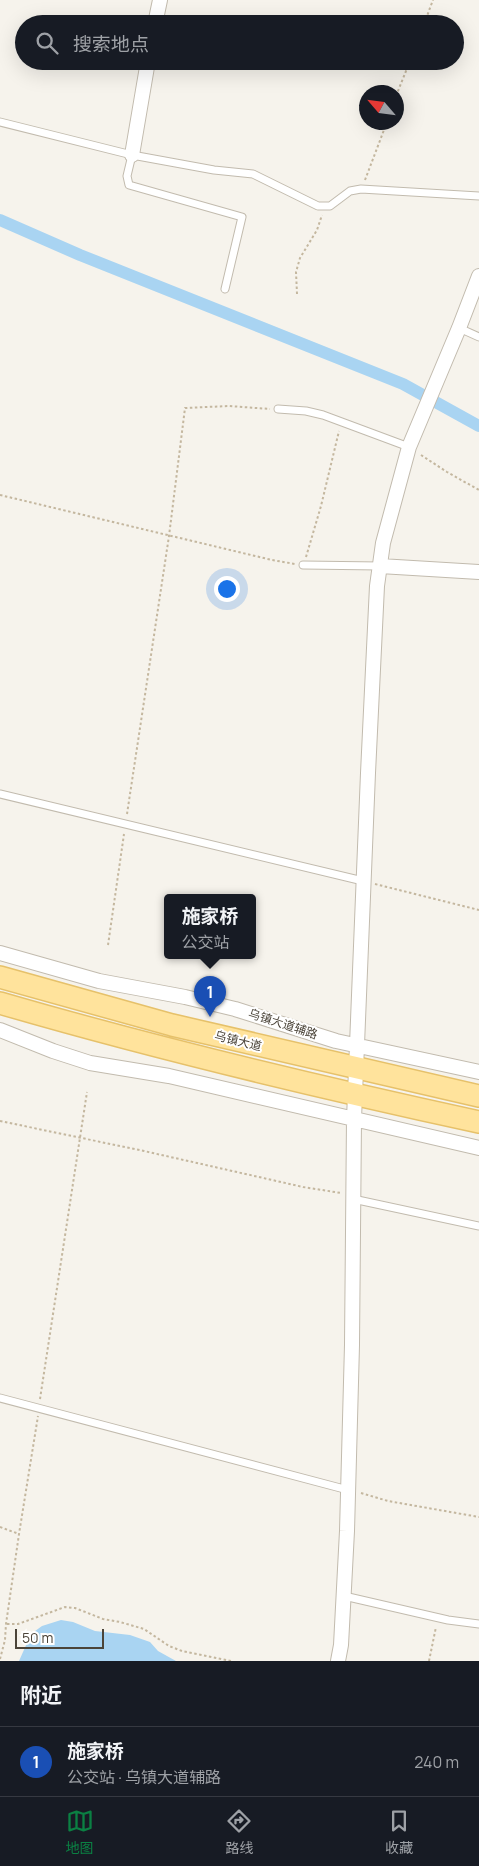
<!DOCTYPE html>
<html lang="zh">
<head>
<meta charset="utf-8">
<style>
	:root { --surface:#171b24; --page:#20242c; --text:#f1f3f6; --muted:#9ea1a6; --line:#363941; --accent:#0b8043 }
	body { margin:0; font-family:Manrope,"Noto Sans SC",sans-serif; background:var(--page); color:var(--text) }
	.compass { position:absolute; left:359px; top:85px; width:45px; height:45px; border-radius:50%; background:var(--surface); box-shadow:0 5px 20px #0002; rotate:298deg }
	.scale { position:absolute; left:15px; bottom:12px; width:89px; box-sizing:border-box; padding-left:5px; border:2px solid #4b4439; border-top:0; font-size:14px; line-height:18px; white-space:nowrap; color:#4b4439; -webkit-text-stroke:4px #fff; paint-order:stroke }
	.you { position:absolute; left:226px; top:588px; width:18px; height:18px; margin:-12px; border:4px solid #fff; border-radius:50%; background:#1a73e8; box-shadow:0 0 0 8px #1a73e833 }
	.badge { display:grid; place-items:center; width:32px; height:32px; border-radius:50%; background:var(--accent); color:#fff; font-size:16px; font-weight:700 }
	.pin { position:absolute; translate:-50% -41px; filter:drop-shadow(0 1px 2px #0008) }
	.pin::after { content:''; position:absolute; top:26px; width:18px; height:15px; background:inherit; clip-path:polygon(0 0,100% 0,50% 100%) }
	.popup { position:absolute; left:164px; top:894px; width:92px; height:65px; box-sizing:border-box; display:grid; place-content:center; border-radius:5px; background:var(--surface); filter:drop-shadow(0 1px 4px #0005); font-size:16px; white-space:nowrap; color:var(--muted) }
	.popup b { font-size:19px; color:var(--text) }
	.popup::after { content:''; position:absolute; left:50%; top:100%; margin-left:-10px; border:10px solid transparent; border-top-color:var(--surface) }
	.list { margin:0; padding:0; list-style:none }
	h2 { display:flex; justify-content:space-between; align-items:center; height:65px; margin:0; padding:0 20px; font-size:21px }
	h2 small { font-size:16px; font-weight:400; color:var(--muted) }
	.list li { display:grid; grid-template-columns:32px 1fr auto; gap:15px; align-items:center; box-sizing:border-box; height:70px; padding:0 20px; border-top:1px solid var(--line) }
	.list b { display:block; font-size:19px; white-space:nowrap }
	.list p { margin:0; font-size:16px; white-space:nowrap; color:var(--muted) }
	.list em { font-size:16px; font-style:normal; color:var(--muted) }
	.icon { flex:none; width:28px; height:28px; fill:none; stroke:currentColor; stroke-width:2; stroke-linecap:round; stroke-linejoin:round }
	.map { position:relative; flex:none; width:479px; height:1661px; overflow:hidden }
	.search { position:absolute; background:var(--surface); box-shadow:0 5px 20px #0002; left:15px; right:15px; top:15px; height:55px; display:flex; align-items:center; gap:12px; box-sizing:border-box; padding:0 18px; border-radius:28px; color:var(--muted); font-size:19px }
	.sheet { height:135px; background:var(--surface) }
	nav { display:flex; justify-content:space-around; align-items:center; box-sizing:border-box; height:70px; border-top:1px solid var(--line); background:var(--surface); font-size:14px; color:var(--muted) }
	nav a { display:grid; justify-items:center; gap:2px }
	nav .on { color:var(--accent) }
	.map>svg:first-child { display:block }
	.water { fill:#a9d4f2 }
	.lines { fill:none; stroke-linecap:round; stroke-linejoin:round }
	.canal { stroke:#a9d4f2; stroke-width:12 }
	.lane-casing { stroke:#c2bbae; stroke-width:9 }
	.street-casing { stroke:#c2bbae; stroke-width:16 }
	.primary-casing { stroke:#e6c16a; stroke-width:24 }
	.path { stroke:#c4b79f; stroke-width:2; stroke-dasharray:2.5 2.5; stroke-linecap:butt }
	.lane { stroke:#fff; stroke-width:7 }
	.street { stroke:#fff; stroke-width:14 }
	.primary { stroke:#ffe39c; stroke-width:21 }
	.labels { text-anchor:middle; stroke-width:4; stroke-linejoin:round; paint-order:stroke }
	.street-label { font-size:12px; fill:#4b4439; stroke:#fff }
</style>
</head>
<body>
<div class="map">
<svg width="479" height="1661" viewBox="0 0 479 1661">
	<rect width="100%" height="100%" fill="#f6f3ec"/>
	<path class="water" d="M61,1620L73,1622L95,1631L130,1635L150,1642L158,1651L176,1661H19L31,1634L42,1626Z"/>
	<g class="lines">
		<path class="canal" d="M0,220L80,255L403,384L479,426"/>
		<defs>
			<path id="lane" d="M0,122L132,155L214,170L253,174L318,206H330L350,191L361,189L479,196
				M132,155L127,176L129,185L242,217L225,289
				M459,328L479,337
				M278,409L306,411L323,415L409,447
				M303,565L380,566
				M0,794L363,881
				M353,1199L479,1226
				M0,1398L348,1490
				M344,1596L448,1620L479,1624"/>
			<path id="street" d="M155,24L160,0
				M132,155L148,61
				M380,566L479,572
				M0,953L99,981L185,997L235,1009L336,1041L479,1072
				M0,1030L53,1051L90,1063L169,1076L479,1148
				M338,1661L341,1645L347,1531L352,1345L354,1119L368,773L377,586L383,543L409,447L459,328L479,276"/>
			<path id="primary" d="M0,977L172,1025L479,1096
				M0,1003C158,1049 318,1087 479,1122"/>
		</defs>
		<use href="#lane" class="lane-casing"/>
		<use href="#street" class="street-casing"/>
		<use href="#primary" class="primary-casing"/>
		<path class="path" d="M424,24L433,0
			M396,96L410,61
			M365,180L387,122
			M297,294L296,272L300,258L317,230L322,215
			M421,455L447,472L479,490
			M0,495L272,560L295,564
			M306,557L321,506L339,431
			M127,814L169,536L185,408L229,406L270,409
			M375,884L479,910
			M108,945L124,834
			M0,1121L144,1151L303,1187L341,1193
			M40,1399L87,1092
			M361,1493L388,1501L479,1517
			M0,1527L19,1534
			M7,1624H18L65,1607L75,1608L103,1619L120,1622L144,1629L169,1646L182,1651L231,1661
			M0,1659L5,1640L6,1624L19,1534L38,1416
			M429,1661L436,1627"/>
		<use href="#lane" class="lane"/>
		<use href="#street" class="street"/>
		<use href="#primary" class="primary"/>
	</g>
	<g class="labels">
		<g class="street-label">
			<text transform="translate(283 1024) rotate(18)" y="4">乌镇大道辅路</text>
			<text transform="translate(238 1041) rotate(14)" y="4">乌镇大道</text>
		</g>
	</g>
</svg>
<svg class="compass" viewBox="-18 -18 36 36"><path d="M0-13l5 13h-10z" fill="#e53935"/><path d="M0 13l5-13h-10z" fill="#9ea1a6"/></svg>
<div class="scale">50 m</div>
<div class="you"></div>
<div class="pin badge" style="left:210px;top:1017px;background:#1a4fb4">1</div>
<div class="popup"><b>施家桥</b>公交站</div>
<div class="search"><svg class="icon" aria-label="search" viewBox="0 0 24 24"><circle cx="10" cy="10" r="6"/><path d="M15 15l6 6"/></svg>搜索地点</div>
</div>
<section class="sheet">
<h2>附近<small></small></h2>
<ul class="list">
<li><span class="badge" style="background:#1a4fb4">1</span><div><b>施家桥</b><p>公交站 · 乌镇大道辅路</p></div><em>240 m</em></li>
</ul>
</section>
<nav>
<a class="on"><svg class="icon" aria-label="map" viewBox="0 0 24 24"><path d="M3 6l6-2 6 2 6-2v14l-6 2-6-2-6 2zM9 4v14M15 6v14"/></svg>地图</a>
<a><svg class="icon" aria-label="directions" viewBox="0 0 24 24"><path d="M12 3l9 9-9 9-9-9zM9 14v-3h6M13 9l2 2-2 2"/></svg>路线</a>
<a><svg class="icon" aria-label="saved" viewBox="0 0 24 24"><path d="M7 4h10v16l-5-4-5 4z"/></svg>收藏</a>
</nav>
</body>
</html>
